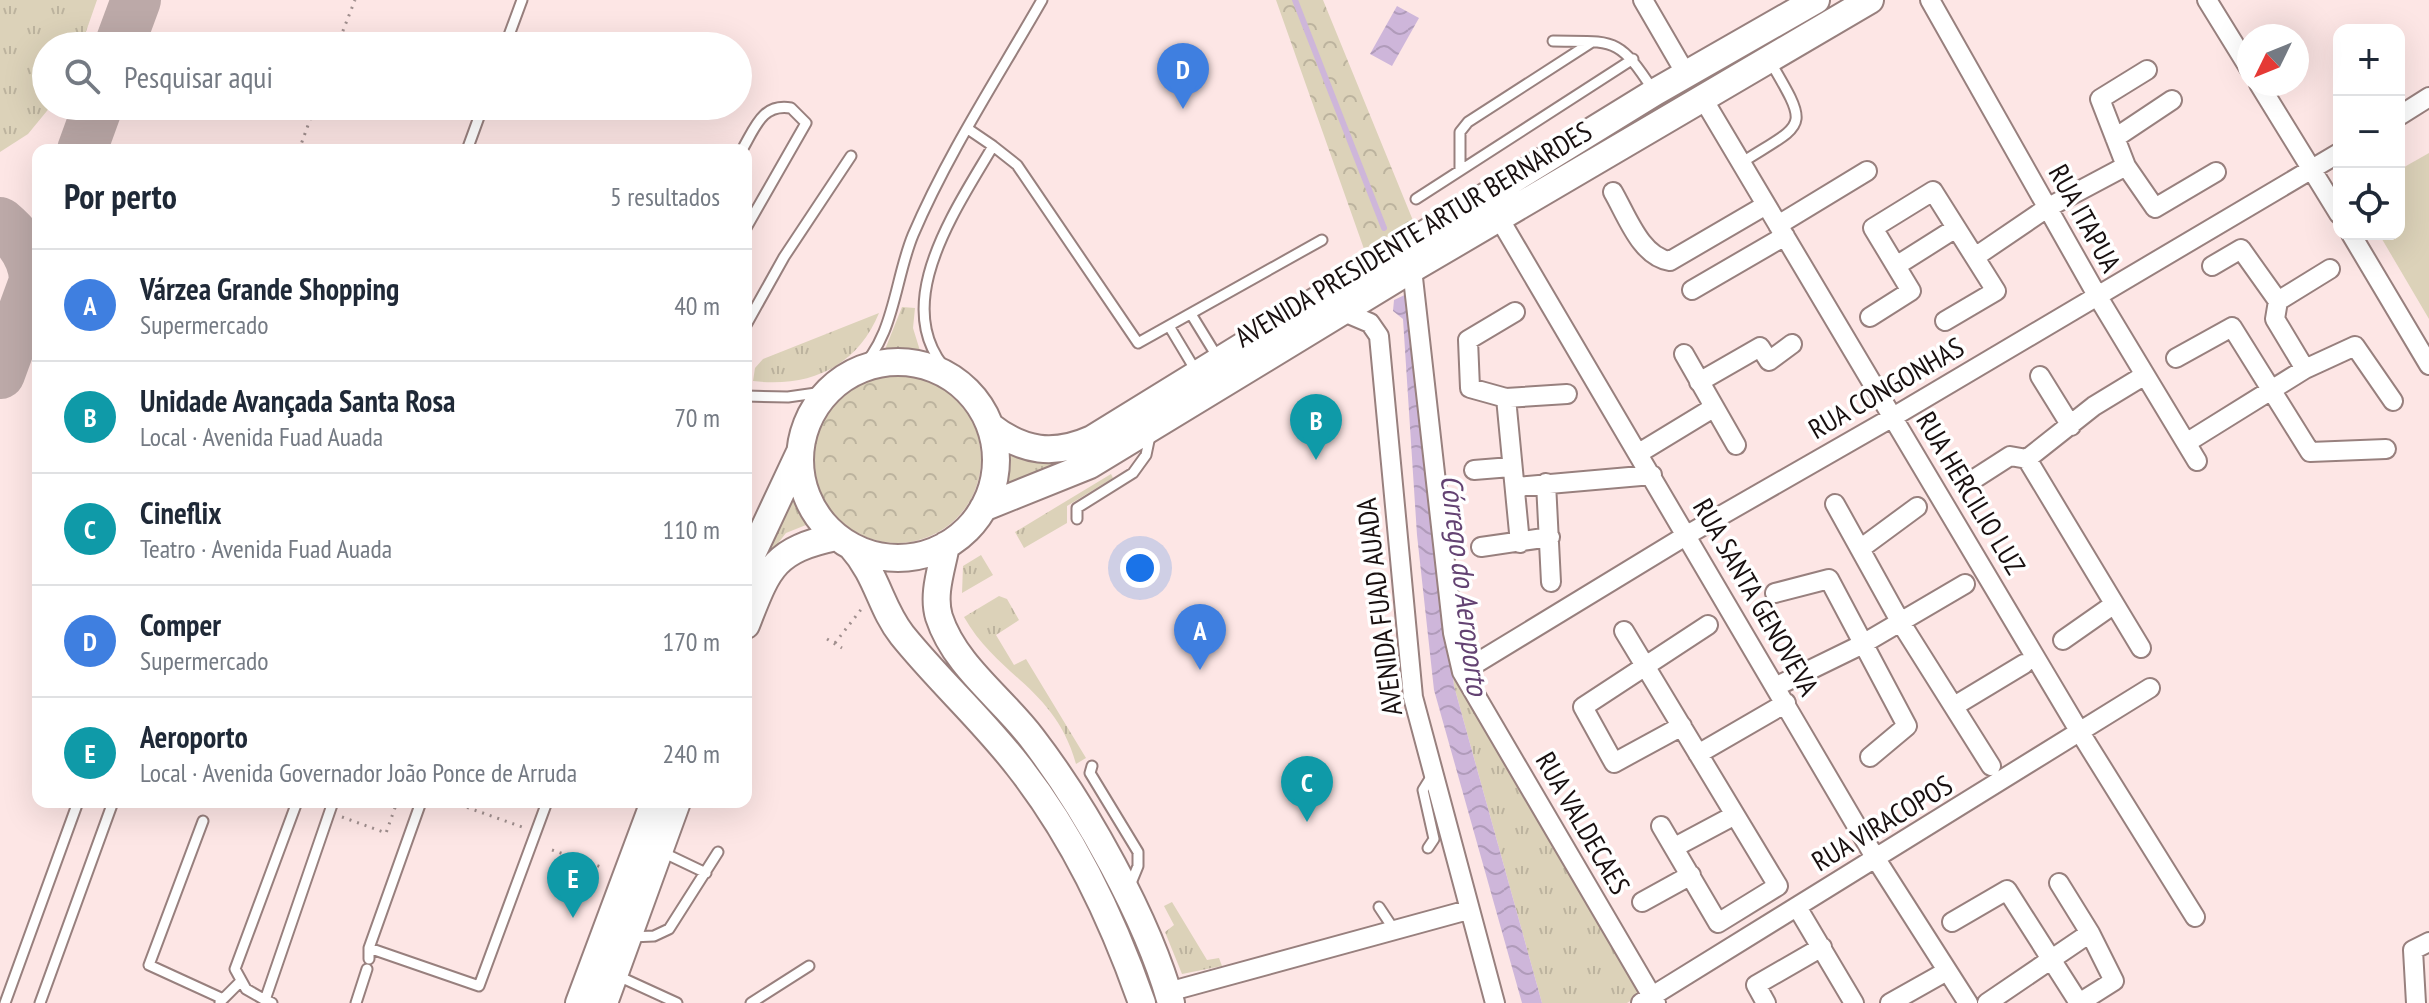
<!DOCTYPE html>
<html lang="pt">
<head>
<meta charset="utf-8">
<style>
	:root { --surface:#fff; --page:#f6f6f7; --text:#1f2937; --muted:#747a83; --line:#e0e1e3; --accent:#7c3aed }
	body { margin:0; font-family:"PT Sans Narrow",sans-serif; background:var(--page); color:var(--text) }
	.controls { position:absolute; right:24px; top:24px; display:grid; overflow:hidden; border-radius:16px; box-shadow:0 8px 32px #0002 }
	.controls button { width:72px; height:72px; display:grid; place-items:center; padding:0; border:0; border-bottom:2px solid var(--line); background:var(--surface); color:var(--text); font:40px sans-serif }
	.compass { position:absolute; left:2237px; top:24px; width:72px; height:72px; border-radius:50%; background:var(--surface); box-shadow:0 8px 32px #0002; rotate:227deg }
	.you { position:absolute; left:1140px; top:568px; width:28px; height:28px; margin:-20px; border:6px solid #fff; border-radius:50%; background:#1a73e8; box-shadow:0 0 0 12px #1a73e833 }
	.badge { display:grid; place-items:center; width:52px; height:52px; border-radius:50%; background:var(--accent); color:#fff; font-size:26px; font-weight:700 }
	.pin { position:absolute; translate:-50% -66px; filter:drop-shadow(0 2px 4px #0008) }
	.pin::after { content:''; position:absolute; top:42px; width:28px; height:24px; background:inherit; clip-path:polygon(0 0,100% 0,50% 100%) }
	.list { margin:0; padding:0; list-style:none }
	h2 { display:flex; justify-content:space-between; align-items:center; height:104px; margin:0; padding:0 32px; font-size:34px }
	h2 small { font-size:26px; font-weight:400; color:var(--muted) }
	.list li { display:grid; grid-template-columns:52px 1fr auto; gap:24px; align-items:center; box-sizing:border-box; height:112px; padding:0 32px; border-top:2px solid var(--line) }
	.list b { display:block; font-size:30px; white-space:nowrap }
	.list p { margin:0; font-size:26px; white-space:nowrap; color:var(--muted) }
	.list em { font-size:26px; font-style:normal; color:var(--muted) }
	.icon { flex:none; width:44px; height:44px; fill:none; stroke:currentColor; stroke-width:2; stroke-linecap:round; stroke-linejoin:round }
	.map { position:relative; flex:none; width:2429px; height:1003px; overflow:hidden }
	.search { position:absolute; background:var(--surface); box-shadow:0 8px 32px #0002; left:32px; top:32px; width:720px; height:88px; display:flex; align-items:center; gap:20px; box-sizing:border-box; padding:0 28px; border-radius:44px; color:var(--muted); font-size:30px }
	.panel { position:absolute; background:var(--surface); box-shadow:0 8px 32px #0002; left:32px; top:144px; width:720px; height:664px; border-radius:16px }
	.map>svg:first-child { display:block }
	.grass { fill:url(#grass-tufts) }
	.forest { fill:url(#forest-crowns) }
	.garden { fill:#dcd2b9 }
	.water { fill:url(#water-waves) }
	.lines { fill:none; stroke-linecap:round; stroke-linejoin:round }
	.stream { stroke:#ceb6da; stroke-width:6 }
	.taxiway { stroke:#bca9a8; stroke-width:50 }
	.lane-casing { stroke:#98807e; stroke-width:13 }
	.street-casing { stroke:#98807e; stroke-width:22 }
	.secondary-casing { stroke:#98807e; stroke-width:30 }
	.path { stroke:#a08f8e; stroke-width:3; stroke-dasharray:2 6; stroke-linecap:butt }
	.lane { stroke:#fff; stroke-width:9 }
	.street { stroke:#fff; stroke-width:18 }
	.secondary { stroke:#fff; stroke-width:26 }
	.labels { text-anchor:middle; stroke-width:7; stroke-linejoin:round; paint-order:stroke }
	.street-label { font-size:28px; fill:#191010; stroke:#fff }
	.water-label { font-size:30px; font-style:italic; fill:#634272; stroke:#fff }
</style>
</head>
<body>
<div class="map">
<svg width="2429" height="1003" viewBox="0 0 2429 1003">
	<defs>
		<pattern id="grass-tufts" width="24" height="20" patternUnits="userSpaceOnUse" patternTransform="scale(2)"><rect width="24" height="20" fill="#dcd2b9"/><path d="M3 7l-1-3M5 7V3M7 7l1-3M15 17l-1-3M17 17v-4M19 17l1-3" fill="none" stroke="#bcb39e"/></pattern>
		<pattern id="forest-crowns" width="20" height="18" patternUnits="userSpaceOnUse" patternTransform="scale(2)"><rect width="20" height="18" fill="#dcd2b9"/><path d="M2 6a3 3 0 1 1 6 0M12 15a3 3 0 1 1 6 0" fill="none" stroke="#bcb39e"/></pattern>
		<pattern id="water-waves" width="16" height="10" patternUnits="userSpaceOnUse" patternTransform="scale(2)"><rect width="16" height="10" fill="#ceb6da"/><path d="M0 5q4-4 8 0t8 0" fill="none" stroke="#b09bba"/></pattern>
	</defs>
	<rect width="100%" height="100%" fill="#fde6e5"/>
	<path class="grass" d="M0,0H97L81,46H46V106H51L28,134L0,152Z
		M1411,292L1454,659L1643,993L1627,1003H1542L1454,686Z
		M902,307L915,308L913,328L921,354L903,349L884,352Z
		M879,313C857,367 809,388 753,381L755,368L763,359Z
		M1006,452L1036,462L1065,459L1068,464L1029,474L1003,488L1009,469Z
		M1111,474L1113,478L1067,506V523L1024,548L1015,532Z
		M795,493L811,523L786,533L761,565Z
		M981,555L993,575L962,593L963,566Z
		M999,596L1007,599L1019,620L996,635L1014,665L1026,659L1086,758L1076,764C1055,688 998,677 964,617Z
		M1172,902L1207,960L1219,958L1222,966L1182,974L1165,932L1174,925L1164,906Z"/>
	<path class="forest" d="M1276,0H1323L1414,223L1364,249Z
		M813 459a84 84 0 1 1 168 0a84 84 0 1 1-168 0Z"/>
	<path class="garden" d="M2429,153V319L2379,234H2399V170Z"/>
	<path class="water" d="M1397,6L1419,18L1392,66L1370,54Z
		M1411,292L1454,686L1542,1003H1522L1434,690L1417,535L1403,319L1393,311L1394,300Z"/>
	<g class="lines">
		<path class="stream" d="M1295,0L1384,228"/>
		<path class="taxiway" d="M119,46L136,0
			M82,150L98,106
			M0,222C18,237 34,256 34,281
			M0,374L38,270"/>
		<defs>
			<path id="lane" d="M1553,41C1614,42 1618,36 1653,90
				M505,46L522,0
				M993,146L1017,165L1138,343L1322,240
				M467,150L483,106
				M742,150C755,128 762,103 791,108L806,123L746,228
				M1741,163C1805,122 1811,131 1771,63
				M1460,170V132L1468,122L1592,42
				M1416,199L1633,59
				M1191,314L1218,358
				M746,325L784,257L851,156
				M1169,326L1196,371
				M856,373C895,338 894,281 913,235C948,153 998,77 1042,0
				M957,380C881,315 955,211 993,146L968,129
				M746,396L788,397L830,391
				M1077,519V508L1133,473L1146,455L1150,436
				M1092,766L1090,773L1138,852V866L1129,888
				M203,821L149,965L221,998
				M1428,848L1434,839L1423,790L1433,774
				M662,852L706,873
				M1379,907L1395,931
				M631,937L654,936L669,929L718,852
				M369,948L479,986L547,802
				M369,959V948L421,802
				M618,976L677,1003
				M265,1000L246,989L235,969L297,802
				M220,1002L240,982
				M5,1003L78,802
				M40,1003L113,802
				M272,1003L265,1000L333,802
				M356,1003L367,969
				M751,1003L809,966"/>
			<path id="street" d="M1643,0L1686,74
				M1930,0L2098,297L2197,461
				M2207,0L2249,68
				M2147,70L2100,99L2126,166L2155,208L2216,172
				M2259,84L2339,214
				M1702,97L2081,734L2195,917
				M2399,116L2429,97
				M2115,138L2172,100
				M1613,192C1627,216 1641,257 1670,261L1766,205
				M1499,218L1876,859L1968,1003
				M1778,225L1867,171
				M2351,234L2429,365
				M1975,257L2047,208L2126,166
				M1896,266L1956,228
				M2212,266L2241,249L2278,301
				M1412,269L1453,633L1462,672L1656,1003
				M1692,290L1785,236
				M1344,312L1370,323L1379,336L1413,697L1495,1003
				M1870,317L1911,291L1873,228L1933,191L1996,291L1945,321
				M1684,354L1736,445
				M2176,358L2232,327L2310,452L2386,449
				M2305,369L2275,319L2278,301L2330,269
				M2040,376L2071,426
				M1699,382L1760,347L1769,361L1792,344
				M1506,398L1470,388L1468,340L1515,312
				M2186,443L2305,369L2355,346L2393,401
				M1639,453L1713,408
				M1474,470L1511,467
				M1546,483L1551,582
				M1968,483L2010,456L2027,459
				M1516,487L1652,475
				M1835,504L1901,623L1991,766
				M1520,543L1506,398L1567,394
				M1481,547L1550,537
				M1860,549L1917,507
				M1775,593L1829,579L1907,726L1870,757
				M1624,631L1778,886L1718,923L1661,826
				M2063,640L2113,605
				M2141,648L2027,459L2094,406L2145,375
				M1462,672L1687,535L1893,417L2339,153
				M1777,686L1861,645L1965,584
				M1956,705L2024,664
				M1682,726L1614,763L1583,707L1708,625
				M1698,754L1786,703
				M1675,847L1735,815
				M2059,883L2090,933L2114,981L2079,1003
				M1642,902L1691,875
				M1797,907L1854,1003
				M1952,922L2007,890L2079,1003
				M1168,992L1468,910
				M1641,1003L2150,688
				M1766,1003L1756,985L1822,947
				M1890,1003L1947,971
				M1987,1003L2090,933
				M2416,1003L2413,950L2429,942"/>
			<path id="secondary" d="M800 460a98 98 0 1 1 196 0a98 98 0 1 1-196 0Z
				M990,426C1023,452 1054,456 1092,439L1655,92L1816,0
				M983,508L1090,465L1412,269L1870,0
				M946,545C942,568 932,594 939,617C955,666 1002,698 1032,738C1085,807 1148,919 1171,1003
				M851,546C878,576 880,607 902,635C939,681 983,720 1019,767C1074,837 1113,920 1142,1003
				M746,567L799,454
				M746,625C768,569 773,550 836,537
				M579,1003L654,802
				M604,1003L677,802"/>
		</defs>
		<use href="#lane" class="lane-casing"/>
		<use href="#street" class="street-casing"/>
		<use href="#secondary" class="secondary-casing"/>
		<path class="path" d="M337,46L355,0
			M299,150L315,106
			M827,639L842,648
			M835,643L863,607
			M452,802L525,828
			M342,817L386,833L397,802
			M552,850L604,868"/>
		<use href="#lane" class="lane"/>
		<use href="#street" class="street"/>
		<use href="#secondary" class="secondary"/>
	</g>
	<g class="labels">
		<g class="street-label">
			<text transform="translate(2085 218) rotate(61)" y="10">RUA ITAPUA</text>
			<text transform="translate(1413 234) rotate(-31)" y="10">AVENIDA PRESIDENTE ARTUR BERNARDES</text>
			<text transform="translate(1886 388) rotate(-30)" y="10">RUA CONGONHAS</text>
			<text transform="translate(1971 493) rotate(59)" y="10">RUA HERCILIO LUZ</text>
			<text transform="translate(1756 597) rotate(60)" y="10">RUA SANTA GENOVEVA</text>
			<text transform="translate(1379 607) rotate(-97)" y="10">AVENIDA FUAD AUADA</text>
			<text transform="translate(1583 823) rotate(60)" y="10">RUA VALDECAES</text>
			<text transform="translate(1882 823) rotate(-31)" y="10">RUA VIRACOPOS</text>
		</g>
		<g class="water-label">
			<text transform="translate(1464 585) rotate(83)" y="10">Córrego do Aeroporto</text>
		</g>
	</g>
</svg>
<div class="controls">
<button>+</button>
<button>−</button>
<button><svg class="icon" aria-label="locate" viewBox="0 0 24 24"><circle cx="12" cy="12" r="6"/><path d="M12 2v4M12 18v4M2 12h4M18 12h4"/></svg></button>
</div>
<svg class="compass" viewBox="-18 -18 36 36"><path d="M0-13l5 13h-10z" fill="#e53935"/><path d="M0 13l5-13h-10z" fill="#747a83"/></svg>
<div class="you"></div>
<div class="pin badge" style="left:1200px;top:670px;background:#3f7fe0">A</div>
<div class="pin badge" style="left:1316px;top:460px;background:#0f9aa8">B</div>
<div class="pin badge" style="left:1307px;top:822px;background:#0f9aa8">C</div>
<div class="pin badge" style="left:1183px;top:109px;background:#3f7fe0">D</div>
<div class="pin badge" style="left:573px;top:918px;background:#0f9aa8">E</div>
<div class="search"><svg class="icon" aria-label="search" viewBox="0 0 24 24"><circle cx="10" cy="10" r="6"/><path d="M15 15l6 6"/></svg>Pesquisar aqui</div>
<section class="panel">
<h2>Por perto<small>5 resultados</small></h2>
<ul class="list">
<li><span class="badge" style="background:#3f7fe0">A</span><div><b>Várzea Grande Shopping</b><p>Supermercado</p></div><em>40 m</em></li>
<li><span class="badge" style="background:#0f9aa8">B</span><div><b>Unidade Avançada Santa Rosa</b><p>Local · Avenida Fuad Auada</p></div><em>70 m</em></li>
<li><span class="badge" style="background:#0f9aa8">C</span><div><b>Cineflix</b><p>Teatro · Avenida Fuad Auada</p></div><em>110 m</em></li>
<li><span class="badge" style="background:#3f7fe0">D</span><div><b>Comper</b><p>Supermercado</p></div><em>170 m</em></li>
<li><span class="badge" style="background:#0f9aa8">E</span><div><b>Aeroporto</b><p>Local · Avenida Governador João Ponce de Arruda</p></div><em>240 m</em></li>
</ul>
</section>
</div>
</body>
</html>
